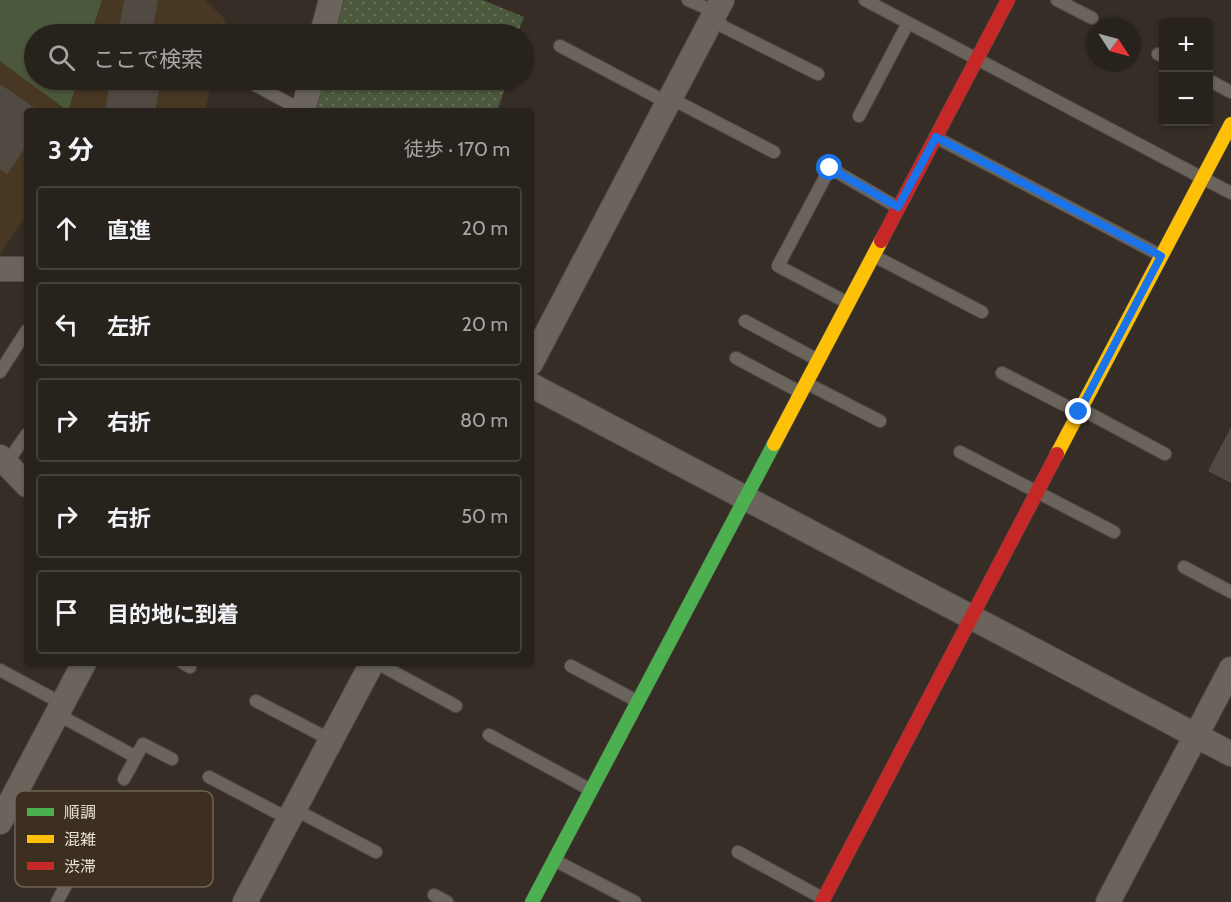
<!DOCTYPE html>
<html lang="ja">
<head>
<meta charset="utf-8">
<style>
	:root { --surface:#28221c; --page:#342f29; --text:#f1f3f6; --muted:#a5a4a3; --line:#443f3b }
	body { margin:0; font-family:Cabin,"Noto Sans JP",sans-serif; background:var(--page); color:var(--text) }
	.controls { position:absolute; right:18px; top:18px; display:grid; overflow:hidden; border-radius:6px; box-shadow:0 2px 4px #0004 }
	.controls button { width:54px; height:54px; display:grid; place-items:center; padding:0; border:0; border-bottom:2px solid var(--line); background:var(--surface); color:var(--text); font:30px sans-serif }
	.compass { position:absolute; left:1087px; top:18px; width:54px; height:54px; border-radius:50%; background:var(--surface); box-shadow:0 2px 4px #0004; rotate:126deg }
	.stop { position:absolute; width:18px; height:18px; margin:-14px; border:4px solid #1a73e8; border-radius:50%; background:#fff }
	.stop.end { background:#1a73e8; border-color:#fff; box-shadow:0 2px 6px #0008 }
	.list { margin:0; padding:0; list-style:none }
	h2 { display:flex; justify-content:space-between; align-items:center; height:78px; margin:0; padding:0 24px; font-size:26px }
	h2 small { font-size:20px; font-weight:400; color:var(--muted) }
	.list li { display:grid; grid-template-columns:39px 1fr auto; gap:18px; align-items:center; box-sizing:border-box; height:84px; margin:0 12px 12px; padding:0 12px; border:2px solid var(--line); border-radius:6px }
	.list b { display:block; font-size:22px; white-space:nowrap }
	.list em { font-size:20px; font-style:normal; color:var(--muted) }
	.icon { flex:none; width:33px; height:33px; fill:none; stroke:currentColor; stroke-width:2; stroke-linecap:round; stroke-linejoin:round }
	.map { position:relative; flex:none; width:1231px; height:902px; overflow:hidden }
	.search { position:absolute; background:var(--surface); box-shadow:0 2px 4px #0004; left:24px; top:24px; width:510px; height:66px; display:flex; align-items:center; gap:15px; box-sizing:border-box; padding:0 21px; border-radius:33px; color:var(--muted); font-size:22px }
	.panel { position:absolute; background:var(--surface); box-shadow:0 2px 4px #0004; left:24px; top:108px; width:510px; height:558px; border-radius:6px }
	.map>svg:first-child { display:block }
	.built { fill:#483723 }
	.park { fill:#4c583c }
	.garden { fill:url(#garden-dots) }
	.building { fill:#514a43 }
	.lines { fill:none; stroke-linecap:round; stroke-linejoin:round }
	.lane-casing { stroke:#524b44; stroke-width:14 }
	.street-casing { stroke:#524b44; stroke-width:26 }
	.fast-casing { stroke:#524b44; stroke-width:15 }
	.slow-casing { stroke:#524b44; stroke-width:15 }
	.jam-casing { stroke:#524b44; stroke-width:15 }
	.lane { stroke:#6a645c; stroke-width:12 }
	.street { stroke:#6a645c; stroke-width:24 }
	.fast { stroke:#4caf50; stroke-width:14 }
	.slow { stroke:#ffc107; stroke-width:14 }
	.jam { stroke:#c62828; stroke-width:14 }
	.route { stroke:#1a73e8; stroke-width:8 }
	.key { fill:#3d2f1f; stroke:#716456; stroke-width:1.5 }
	.key-label { font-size:16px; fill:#ebe1d7 }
</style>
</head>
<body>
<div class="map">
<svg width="1231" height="902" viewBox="0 0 1231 902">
	<defs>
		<pattern id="garden-dots" width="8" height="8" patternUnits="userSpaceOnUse" patternTransform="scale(1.5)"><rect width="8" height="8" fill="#4c583c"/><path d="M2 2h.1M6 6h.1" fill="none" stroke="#667057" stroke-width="1.8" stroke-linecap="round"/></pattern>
	</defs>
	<rect width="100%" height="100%" fill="#362e26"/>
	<path class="built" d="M0,0H205L226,20L223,34H34V80H212L205,111H27V215L0,254Z"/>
	<path class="park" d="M0,0H102L91,34H34V80H78L68,111L0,61Z"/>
	<path class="garden" d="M341,0H483L524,17L517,34H333Z
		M322,80H508L497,111H314Z"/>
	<path class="building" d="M124,0H158L152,34H118Z
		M110,80H144L143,86L159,89L155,111H105Z
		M0,84L39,111H27V145L7,174L0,169Z
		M1231,427V483L1208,471Z"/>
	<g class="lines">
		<defs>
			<path id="lane" d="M688,0L704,7L724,27L818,74
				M865,0L1231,193
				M1057,0L1092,18
				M560,46L668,103
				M1158,54L1164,56
				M246,80L303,111
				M1208,80L1231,92
				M670,98L774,152
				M859,116L908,23
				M937,138L1160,255
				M874,256L982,312
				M848,303L778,266L830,168L897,207
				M745,321L818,360
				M736,358L800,392
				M0,372L27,330
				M1002,373L1078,412
				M806,383L880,421
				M1081,409L1165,454
				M960,452L1114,532
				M6,464L27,434
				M1184,567L1231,592
				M183,663L190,667
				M377,663L456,706
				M571,666L637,701
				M0,670L63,704
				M256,701L331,740
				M57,714L136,757L143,744L172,759
				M489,735L589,789
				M209,777L289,819
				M124,779L136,757
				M12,800L89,841L57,902
				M294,809L376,852
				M738,852L824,899
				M556,861L635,902
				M434,895L447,902"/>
			<path id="street" d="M322,34L331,0
				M303,111L311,80
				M0,269H27
				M531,363L722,0
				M531,385L1231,754
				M0,457L27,485
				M0,822L84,663
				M245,902L372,663
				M1108,902L1231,669"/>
			<path id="fast" d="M532,902L774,444"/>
			<path id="slow" d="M774,444L881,241
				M1057,454L1231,124"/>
			<path id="jam" d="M881,241L1008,0
				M822,902L1057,454"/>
		</defs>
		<use href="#lane" class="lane-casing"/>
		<use href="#street" class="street-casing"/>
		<use href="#fast" class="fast-casing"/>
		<use href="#slow" class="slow-casing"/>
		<use href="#jam" class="jam-casing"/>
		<use href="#lane" class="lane"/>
		<use href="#street" class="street"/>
		<use href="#fast" class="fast"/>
		<use href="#slow" class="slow"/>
		<use href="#jam" class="jam"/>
	</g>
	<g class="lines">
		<path class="route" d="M830,168L898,207L936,137L1161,256L1079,412"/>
	</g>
	<rect x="15" y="791" width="198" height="96" rx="9" class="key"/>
	<rect x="27" y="808" width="27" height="8" fill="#4caf50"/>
	<rect x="27" y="835" width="27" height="8" fill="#ffc107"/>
	<rect x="27" y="862" width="27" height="8" fill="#c62828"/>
	<g class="key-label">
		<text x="64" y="818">順調</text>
		<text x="64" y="845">混雑</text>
		<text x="64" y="872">渋滞</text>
	</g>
</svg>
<div class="controls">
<button>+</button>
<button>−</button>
</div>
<svg class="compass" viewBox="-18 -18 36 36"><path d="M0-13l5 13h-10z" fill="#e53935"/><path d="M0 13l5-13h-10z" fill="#a5a4a3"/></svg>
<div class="stop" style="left:830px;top:168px"></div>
<div class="stop end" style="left:1079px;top:412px"></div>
<div class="search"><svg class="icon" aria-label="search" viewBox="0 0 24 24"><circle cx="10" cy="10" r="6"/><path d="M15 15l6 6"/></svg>ここで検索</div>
<section class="panel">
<h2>3 分<small>徒歩 · 170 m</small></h2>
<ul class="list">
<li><svg class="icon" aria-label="ahead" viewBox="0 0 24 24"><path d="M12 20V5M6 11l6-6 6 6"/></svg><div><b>直進</b></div><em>20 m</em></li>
<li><svg class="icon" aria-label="left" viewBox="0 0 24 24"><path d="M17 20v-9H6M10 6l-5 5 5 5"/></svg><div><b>左折</b></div><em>20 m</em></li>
<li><svg class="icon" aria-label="right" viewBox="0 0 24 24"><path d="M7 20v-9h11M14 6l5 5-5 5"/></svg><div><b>右折</b></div><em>80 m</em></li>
<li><svg class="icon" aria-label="right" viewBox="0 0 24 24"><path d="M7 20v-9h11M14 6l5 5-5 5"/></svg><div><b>右折</b></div><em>50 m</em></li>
<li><svg class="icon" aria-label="arrive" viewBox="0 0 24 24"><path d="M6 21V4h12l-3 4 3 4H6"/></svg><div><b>目的地に到着</b></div></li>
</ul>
</section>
</div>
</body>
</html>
